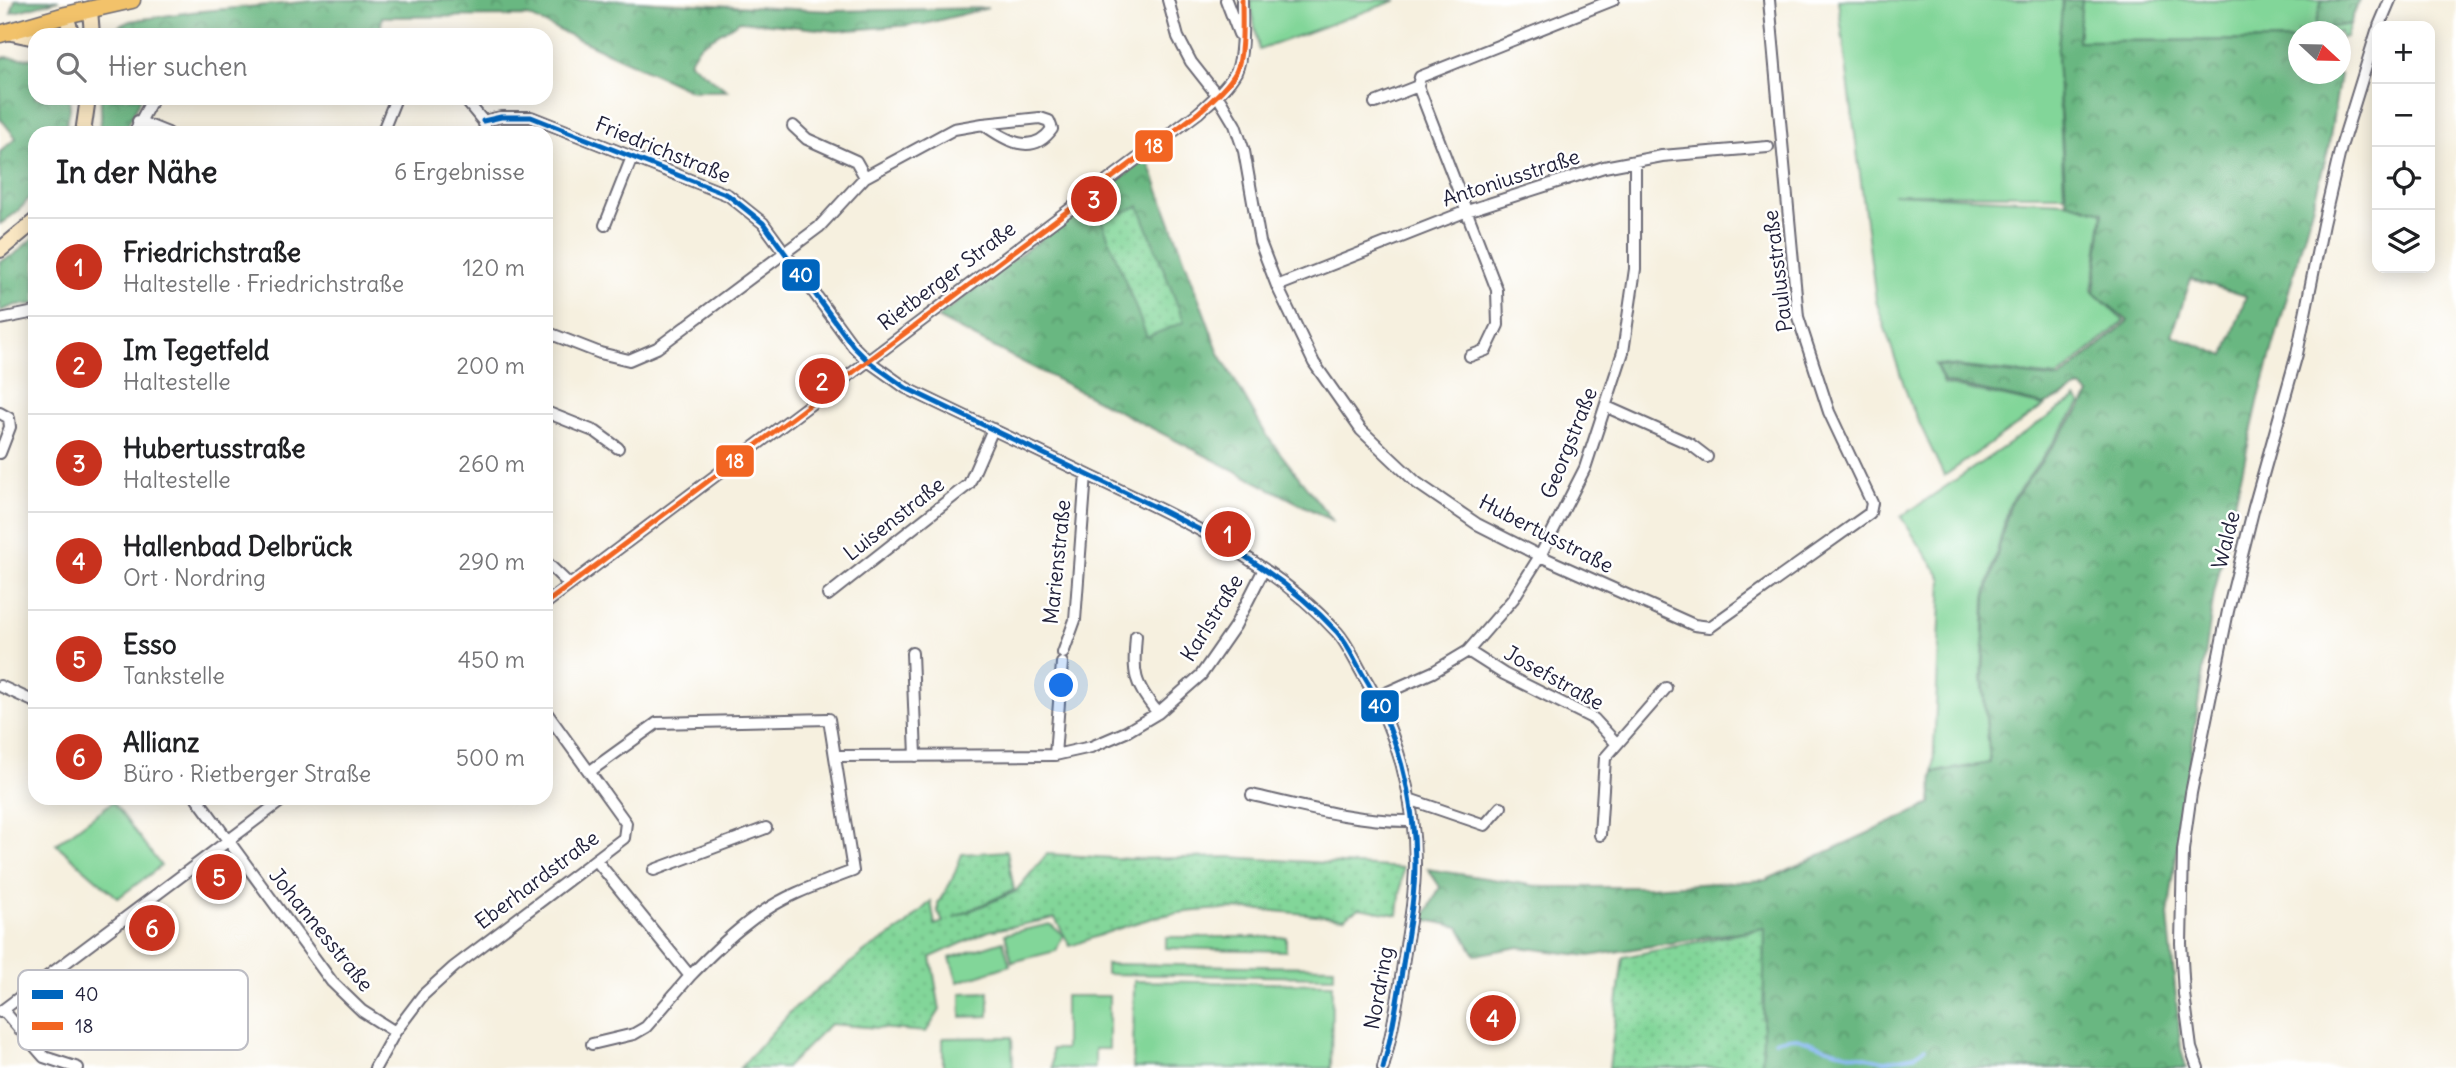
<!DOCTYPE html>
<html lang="de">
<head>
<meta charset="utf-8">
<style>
	:root { --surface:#fff; --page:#f6f6f6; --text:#202124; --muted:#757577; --line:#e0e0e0; --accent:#c8321e }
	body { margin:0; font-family:Delius,sans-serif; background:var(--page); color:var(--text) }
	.controls { position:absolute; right:21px; top:21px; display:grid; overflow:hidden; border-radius:14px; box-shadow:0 4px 18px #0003 }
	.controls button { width:63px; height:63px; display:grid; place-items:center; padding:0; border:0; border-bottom:2px solid var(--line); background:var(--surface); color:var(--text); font:35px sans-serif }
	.compass { position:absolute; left:2288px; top:21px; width:63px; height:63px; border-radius:50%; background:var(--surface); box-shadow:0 4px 18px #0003; rotate:112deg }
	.you { position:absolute; left:1062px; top:686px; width:24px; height:24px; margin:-18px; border:5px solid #fff; border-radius:50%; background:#1a73e8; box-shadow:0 0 0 10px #1a73e833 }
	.badge { display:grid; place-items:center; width:46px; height:46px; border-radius:50%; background:var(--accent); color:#fff; font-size:23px; font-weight:700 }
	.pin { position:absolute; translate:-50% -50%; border:4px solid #fff; box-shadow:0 2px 7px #0006 }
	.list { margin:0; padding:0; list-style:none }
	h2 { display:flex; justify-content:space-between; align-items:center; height:91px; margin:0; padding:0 28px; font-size:30px }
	h2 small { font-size:23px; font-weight:400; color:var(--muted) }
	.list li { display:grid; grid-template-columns:46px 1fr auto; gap:21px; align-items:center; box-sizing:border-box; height:98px; padding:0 28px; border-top:2px solid var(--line) }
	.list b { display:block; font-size:26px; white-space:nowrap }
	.list p { margin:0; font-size:23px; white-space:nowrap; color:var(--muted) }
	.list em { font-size:23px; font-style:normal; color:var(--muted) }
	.icon { flex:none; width:38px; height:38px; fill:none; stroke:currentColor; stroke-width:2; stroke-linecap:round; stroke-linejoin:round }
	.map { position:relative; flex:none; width:2456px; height:1068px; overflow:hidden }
	.search { position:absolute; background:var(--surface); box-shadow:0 4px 18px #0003; left:28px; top:28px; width:525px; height:77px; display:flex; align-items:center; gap:18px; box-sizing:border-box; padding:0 24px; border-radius:21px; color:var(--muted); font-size:26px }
	.panel { position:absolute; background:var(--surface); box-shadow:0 4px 18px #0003; left:28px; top:126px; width:525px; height:679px; border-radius:21px }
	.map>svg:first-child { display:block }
	.grass { fill:#82d699; stroke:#527c6a; stroke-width:2 }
	.forest { fill:url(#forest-crowns); stroke:#466c5e; stroke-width:2; fill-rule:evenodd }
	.park { fill:url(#park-dots); stroke:#527c6a; stroke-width:2 }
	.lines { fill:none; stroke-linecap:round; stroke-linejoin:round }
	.stream { stroke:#8abaf5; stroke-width:3.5 }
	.minor-casing { stroke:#6c6a74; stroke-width:14 }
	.secondary-casing { stroke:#6c6a74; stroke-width:18 }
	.primary-casing { stroke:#6c6a74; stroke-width:19 }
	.minor { stroke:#fff; stroke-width:10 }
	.secondary { stroke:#fae7c3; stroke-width:14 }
	.primary { stroke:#f2c26a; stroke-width:16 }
	.bus-1-casing { stroke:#fff; stroke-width:10 }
	.bus-2-casing { stroke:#fff; stroke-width:10 }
	.bus-1 { stroke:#0065bd; stroke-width:5 }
	.bus-2 { stroke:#f26522; stroke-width:5 }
	.labels { text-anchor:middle; stroke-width:5; stroke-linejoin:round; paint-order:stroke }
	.street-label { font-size:21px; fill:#22223b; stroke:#fff }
	.key { fill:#fff; stroke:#bdbdc4; stroke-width:2 }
	.key-label { font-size:19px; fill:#22223b }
	.line-badge { stroke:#fff; stroke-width:2.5 }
	.badge-label { font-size:19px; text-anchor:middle; font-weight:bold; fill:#fff }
</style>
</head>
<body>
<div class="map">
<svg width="2456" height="1068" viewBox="0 0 2456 1068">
	<defs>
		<pattern id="forest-crowns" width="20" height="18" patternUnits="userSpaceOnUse" patternTransform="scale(1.75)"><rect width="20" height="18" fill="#69b781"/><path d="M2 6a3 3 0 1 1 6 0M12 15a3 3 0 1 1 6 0" fill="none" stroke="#56946b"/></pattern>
		<pattern id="park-dots" width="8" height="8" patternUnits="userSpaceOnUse" patternTransform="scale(1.75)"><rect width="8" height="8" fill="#82d699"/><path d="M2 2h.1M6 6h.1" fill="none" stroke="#70b785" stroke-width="1.8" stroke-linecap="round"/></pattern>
	</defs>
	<rect width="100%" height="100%" fill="#fff"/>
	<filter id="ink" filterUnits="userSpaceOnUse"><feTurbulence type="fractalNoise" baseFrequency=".0143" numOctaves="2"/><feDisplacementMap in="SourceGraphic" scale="14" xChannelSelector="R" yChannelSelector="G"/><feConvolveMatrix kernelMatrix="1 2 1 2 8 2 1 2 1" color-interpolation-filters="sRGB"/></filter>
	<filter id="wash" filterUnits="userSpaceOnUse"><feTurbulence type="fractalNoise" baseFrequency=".00686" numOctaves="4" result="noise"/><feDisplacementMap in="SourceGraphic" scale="28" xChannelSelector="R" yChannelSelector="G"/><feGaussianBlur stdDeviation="1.57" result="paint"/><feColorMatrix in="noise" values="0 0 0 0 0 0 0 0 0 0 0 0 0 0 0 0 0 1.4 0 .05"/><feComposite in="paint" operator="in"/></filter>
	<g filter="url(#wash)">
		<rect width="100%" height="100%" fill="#f6f0df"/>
		<path class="grass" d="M1250,0H1397L1259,50Z
			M1838,0H2063L2057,56L2064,195L1893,194L2065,202L2103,212L2092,291L2124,321L2058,377L1935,364L1944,384L2044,406L1944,476L1910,403L1876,301Z
			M2082,0H2322L2314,30L2350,24L2346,37L2341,38L2340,32H2298V40L2077,41Z
			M2076,398L2081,403L2009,505L1985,598L1982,678L1990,763L1933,772L1942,579L1901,517Z
			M113,802L161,866L118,898L56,844Z
			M1050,924L1063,935L1056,951L1012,962L1005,934Z
			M1166,937H1286V951L1166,948Z
			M1003,941L1010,965L958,982L950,958Z
			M1106,964L1334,967V977L1106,974Z
			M1134,981L1332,984L1331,1068H1133Z
			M989,992V1016L961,1017V993Z
			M1065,996H1109V1049H1095V1068H1052V1049H1065Z
			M1012,1037L1013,1068H943V1038Z"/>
		<path class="forest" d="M15,0H59L11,13Z
			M325,0H618L832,11L988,8L924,24L837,31L740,21L699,46L689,62L728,91H692L528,16L382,17L380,35H115L119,26L130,21L191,12Z
			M2063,0H2082L2078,41L2298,40V74H2340L2328,150L2259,398L2214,594L2168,915L2181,1049L2186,1068H1762L1765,928L1589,956L1519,947L1475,955L1459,927L1423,919L1440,887L1428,869L1543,887H1648L1766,880L1931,804L1933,773L1990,763L1983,678L1986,598L2010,505L2090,395L2081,387L2044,405L1944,382L1936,365L2060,379L2128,321L2094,293L2103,212L2066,201L2057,56ZM2191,279L2246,296L2225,356L2172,335Z
			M2322,0H2359L2350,24L2314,30Z
			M5,57L35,59V98H69L70,108L64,133H35C35,181 45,195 0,224V152L16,138L0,118V60Z
			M101,98H141L124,133H97C104,122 100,110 101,98Z
			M1147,158L1219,353L1267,436L1333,521L937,318Z
			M35,236V304L16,305L0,311V261L14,255Z"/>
		<path class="park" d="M1139,206L1184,322L1147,337L1102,221Z
			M1007,851L1014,890L953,918L1015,892L1047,854L1129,859L1230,857L1403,868L1398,915L1359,908L1344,918C1282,911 1219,903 1157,917C1128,924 1098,936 1070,946L1055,918L989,931L931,957L940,1010L926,1032L830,1024L786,1068H740L793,1009L867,950L904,927L931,901L935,925L943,922L938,912V903L951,882L962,854Z
			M1765,928L1762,1068H1609L1623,957Z"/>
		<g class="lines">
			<path class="stream" d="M1775,1040L1794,1037L1837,1051L1885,1061L1914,1056L1925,1048"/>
		</g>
	</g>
	<g filter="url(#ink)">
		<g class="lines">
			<defs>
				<path id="minor" d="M1168,0L1178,37L1191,62L1217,95L1235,125L1244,151L1260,242L1277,286L1314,363L1361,430L1417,483L1477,524L1540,556L1694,625L1710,627L1870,513L1872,503L1829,412L1798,317L1769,0
					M1226,0L1239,34
					M2379,26L2390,0
					M1418,86L1497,290L1498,325L1486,350L1470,356
					M464,98L483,121L487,133
					M1375,103L1418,86L1420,77L1613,0
					M138,121L168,133
					M483,121L501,117H531L728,195L763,223L853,346L868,361L906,388C967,417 1027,446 1088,475C1177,517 1269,558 1337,632C1347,643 1354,659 1362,673C1397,730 1415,797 1415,864C1415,897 1408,932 1403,964C1398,999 1392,1034 1383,1068
					M793,126L807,139L856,161L865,177
					M134,133L153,98
					M382,133L396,98
					M605,225L632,157
					M1277,286L1467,211L1604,167L1662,156L1768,147
					M0,319L35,312
					M546,332L600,353L629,360L657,348L819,227L865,177L954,129L983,124L1040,118L1049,121L1052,129C1032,157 1005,140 983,124
					M1607,407L1690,444L1707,457
					M546,412L596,432L618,448
					M0,413L9,418L10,427L0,453
					M546,562L570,585
					M828,595L969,484L993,429
					M546,603L1198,113C1211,101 1227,88 1236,72C1244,56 1242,18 1242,0
					M1136,636C1133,675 1133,682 1158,713
					M1468,651L1504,674L1594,719L1617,744
					M912,653L916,756
					M1063,653L1075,620L1086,474
					M0,686L35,702
					M1377,697L1433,672L1468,651L1513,599L1540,556L1585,468L1623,352L1635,269V162
					M1055,755L1062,663
					M835,756L1055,755L1091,747L1126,732L1158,713L1201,675L1235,626L1264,569
					M589,772L657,723L829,719L853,871C834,878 815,885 797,893C755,911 721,944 690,976L596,860
					M1252,795C1304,807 1358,822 1412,821
					M197,798L332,982L362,1011L395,1032
					M1409,799L1485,825L1501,807
					M1600,835L1605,758L1666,688
					M654,870L766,828
					M3,1010L44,1057L78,1068
					M0,1012L285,798
					M592,1044L634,1034L646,1027L690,976
					M375,1068L395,1032L423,995L454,967L624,838L626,823L546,712
					M2198,1068L2191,1048L2184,994L2181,943L2183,850L2191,793L2228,611L2254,507L2297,354L2323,224L2341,147L2377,31"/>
				<path id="secondary" d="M90,9L92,35
					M66,15L72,35
					M7,32L35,38
					M83,133L88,98
					M0,250L35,221"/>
				<path id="primary" d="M0,34L66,15L132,0"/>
			</defs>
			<use href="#minor" class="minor-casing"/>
			<use href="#secondary" class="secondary-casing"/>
			<use href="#primary" class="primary-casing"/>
			<use href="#minor" class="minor"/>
			<use href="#secondary" class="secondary"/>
			<use href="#primary" class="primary"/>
			<defs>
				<path id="bus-1" d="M483,121L501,117H531L728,195L763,223L853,346L868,361L906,388C967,417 1027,446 1088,475C1177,517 1269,558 1337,632C1347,643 1354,659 1362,673C1397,730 1415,797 1415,864C1415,897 1408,932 1403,964C1398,999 1392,1034 1383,1068"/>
				<path id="bus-2" d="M546,603L1198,113C1211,101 1227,88 1236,72C1244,56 1242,18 1242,0"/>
			</defs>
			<use href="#bus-1" class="bus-1-casing"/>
			<use href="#bus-2" class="bus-2-casing"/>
			<use href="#bus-1" class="bus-1"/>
			<use href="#bus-2" class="bus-2"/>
		</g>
	</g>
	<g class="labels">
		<g class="street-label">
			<text transform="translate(663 150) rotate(22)" y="7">Friedrichstraße</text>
			<text transform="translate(1511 178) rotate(-18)" y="7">Antoniusstraße</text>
			<text transform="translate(1778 271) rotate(-97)" y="7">Paulusstraße</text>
			<text transform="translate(947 276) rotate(-37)" y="7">Rietberger Straße</text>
			<text transform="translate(1569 443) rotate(-68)" y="7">Georgstraße</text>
			<text transform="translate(894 519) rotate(-38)" y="7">Luisenstraße</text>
			<text transform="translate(1546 534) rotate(27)" y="7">Hubertusstraße</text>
			<text transform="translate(2226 540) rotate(-76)" y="7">Walde</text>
			<text transform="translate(1057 562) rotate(-84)" y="7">Marienstraße</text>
			<text transform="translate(1212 618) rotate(-58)" y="7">Karlstraße</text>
			<text transform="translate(1554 678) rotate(29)" y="7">Josefstraße</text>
			<text transform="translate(537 880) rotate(-37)" y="7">Eberhardstraße</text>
			<text transform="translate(321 930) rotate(51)" y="7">Johannesstraße</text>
			<text transform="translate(1379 988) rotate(-80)" y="7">Nordring</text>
		</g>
	</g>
	<rect x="18" y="970" width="230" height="80" rx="10" class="key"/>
	<rect x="32" y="990" width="31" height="9" fill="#0065bd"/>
	<rect x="32" y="1022" width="31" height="8" fill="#f26522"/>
	<g class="key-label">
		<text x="75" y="1001">40</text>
		<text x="75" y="1033">18</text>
	</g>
	<g class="line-badge">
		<rect x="1134" y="129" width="40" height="34" rx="7" fill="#f26522"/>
		<rect x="781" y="258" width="40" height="34" rx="7" fill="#0065bd"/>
		<rect x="715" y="444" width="40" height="34" rx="7" fill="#f26522"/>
		<rect x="1360" y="689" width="40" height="34" rx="7" fill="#0065bd"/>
	</g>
	<g class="badge-label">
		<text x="1154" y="153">18</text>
		<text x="801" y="282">40</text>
		<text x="735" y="468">18</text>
		<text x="1380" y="713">40</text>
	</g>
</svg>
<div class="controls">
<button>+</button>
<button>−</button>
<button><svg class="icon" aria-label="locate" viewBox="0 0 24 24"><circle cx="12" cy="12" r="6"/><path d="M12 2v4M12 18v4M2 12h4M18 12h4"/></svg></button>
<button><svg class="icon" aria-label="layers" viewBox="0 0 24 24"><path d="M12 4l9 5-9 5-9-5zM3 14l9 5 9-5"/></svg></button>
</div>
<svg class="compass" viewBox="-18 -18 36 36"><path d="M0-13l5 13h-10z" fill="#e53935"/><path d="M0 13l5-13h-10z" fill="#757577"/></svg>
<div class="you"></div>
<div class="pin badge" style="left:1228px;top:534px">1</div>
<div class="pin badge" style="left:822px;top:381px">2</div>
<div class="pin badge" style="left:1094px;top:199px">3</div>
<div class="pin badge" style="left:1493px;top:1018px">4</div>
<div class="pin badge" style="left:219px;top:877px">5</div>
<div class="pin badge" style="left:152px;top:928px">6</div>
<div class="search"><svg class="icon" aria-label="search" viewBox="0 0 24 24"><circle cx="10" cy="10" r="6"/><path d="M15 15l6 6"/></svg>Hier suchen</div>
<section class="panel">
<h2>In der Nähe<small>6 Ergebnisse</small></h2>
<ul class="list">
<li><span class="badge">1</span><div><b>Friedrichstraße</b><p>Haltestelle · Friedrichstraße</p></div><em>120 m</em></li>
<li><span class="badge">2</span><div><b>Im Tegetfeld</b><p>Haltestelle</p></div><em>200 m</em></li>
<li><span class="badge">3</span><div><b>Hubertusstraße</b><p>Haltestelle</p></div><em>260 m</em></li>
<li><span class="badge">4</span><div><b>Hallenbad Delbrück</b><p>Ort · Nordring</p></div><em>290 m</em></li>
<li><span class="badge">5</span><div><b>Esso</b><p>Tankstelle</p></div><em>450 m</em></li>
<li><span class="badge">6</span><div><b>Allianz</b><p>Büro · Rietberger Straße</p></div><em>500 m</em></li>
</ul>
</section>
</div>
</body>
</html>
